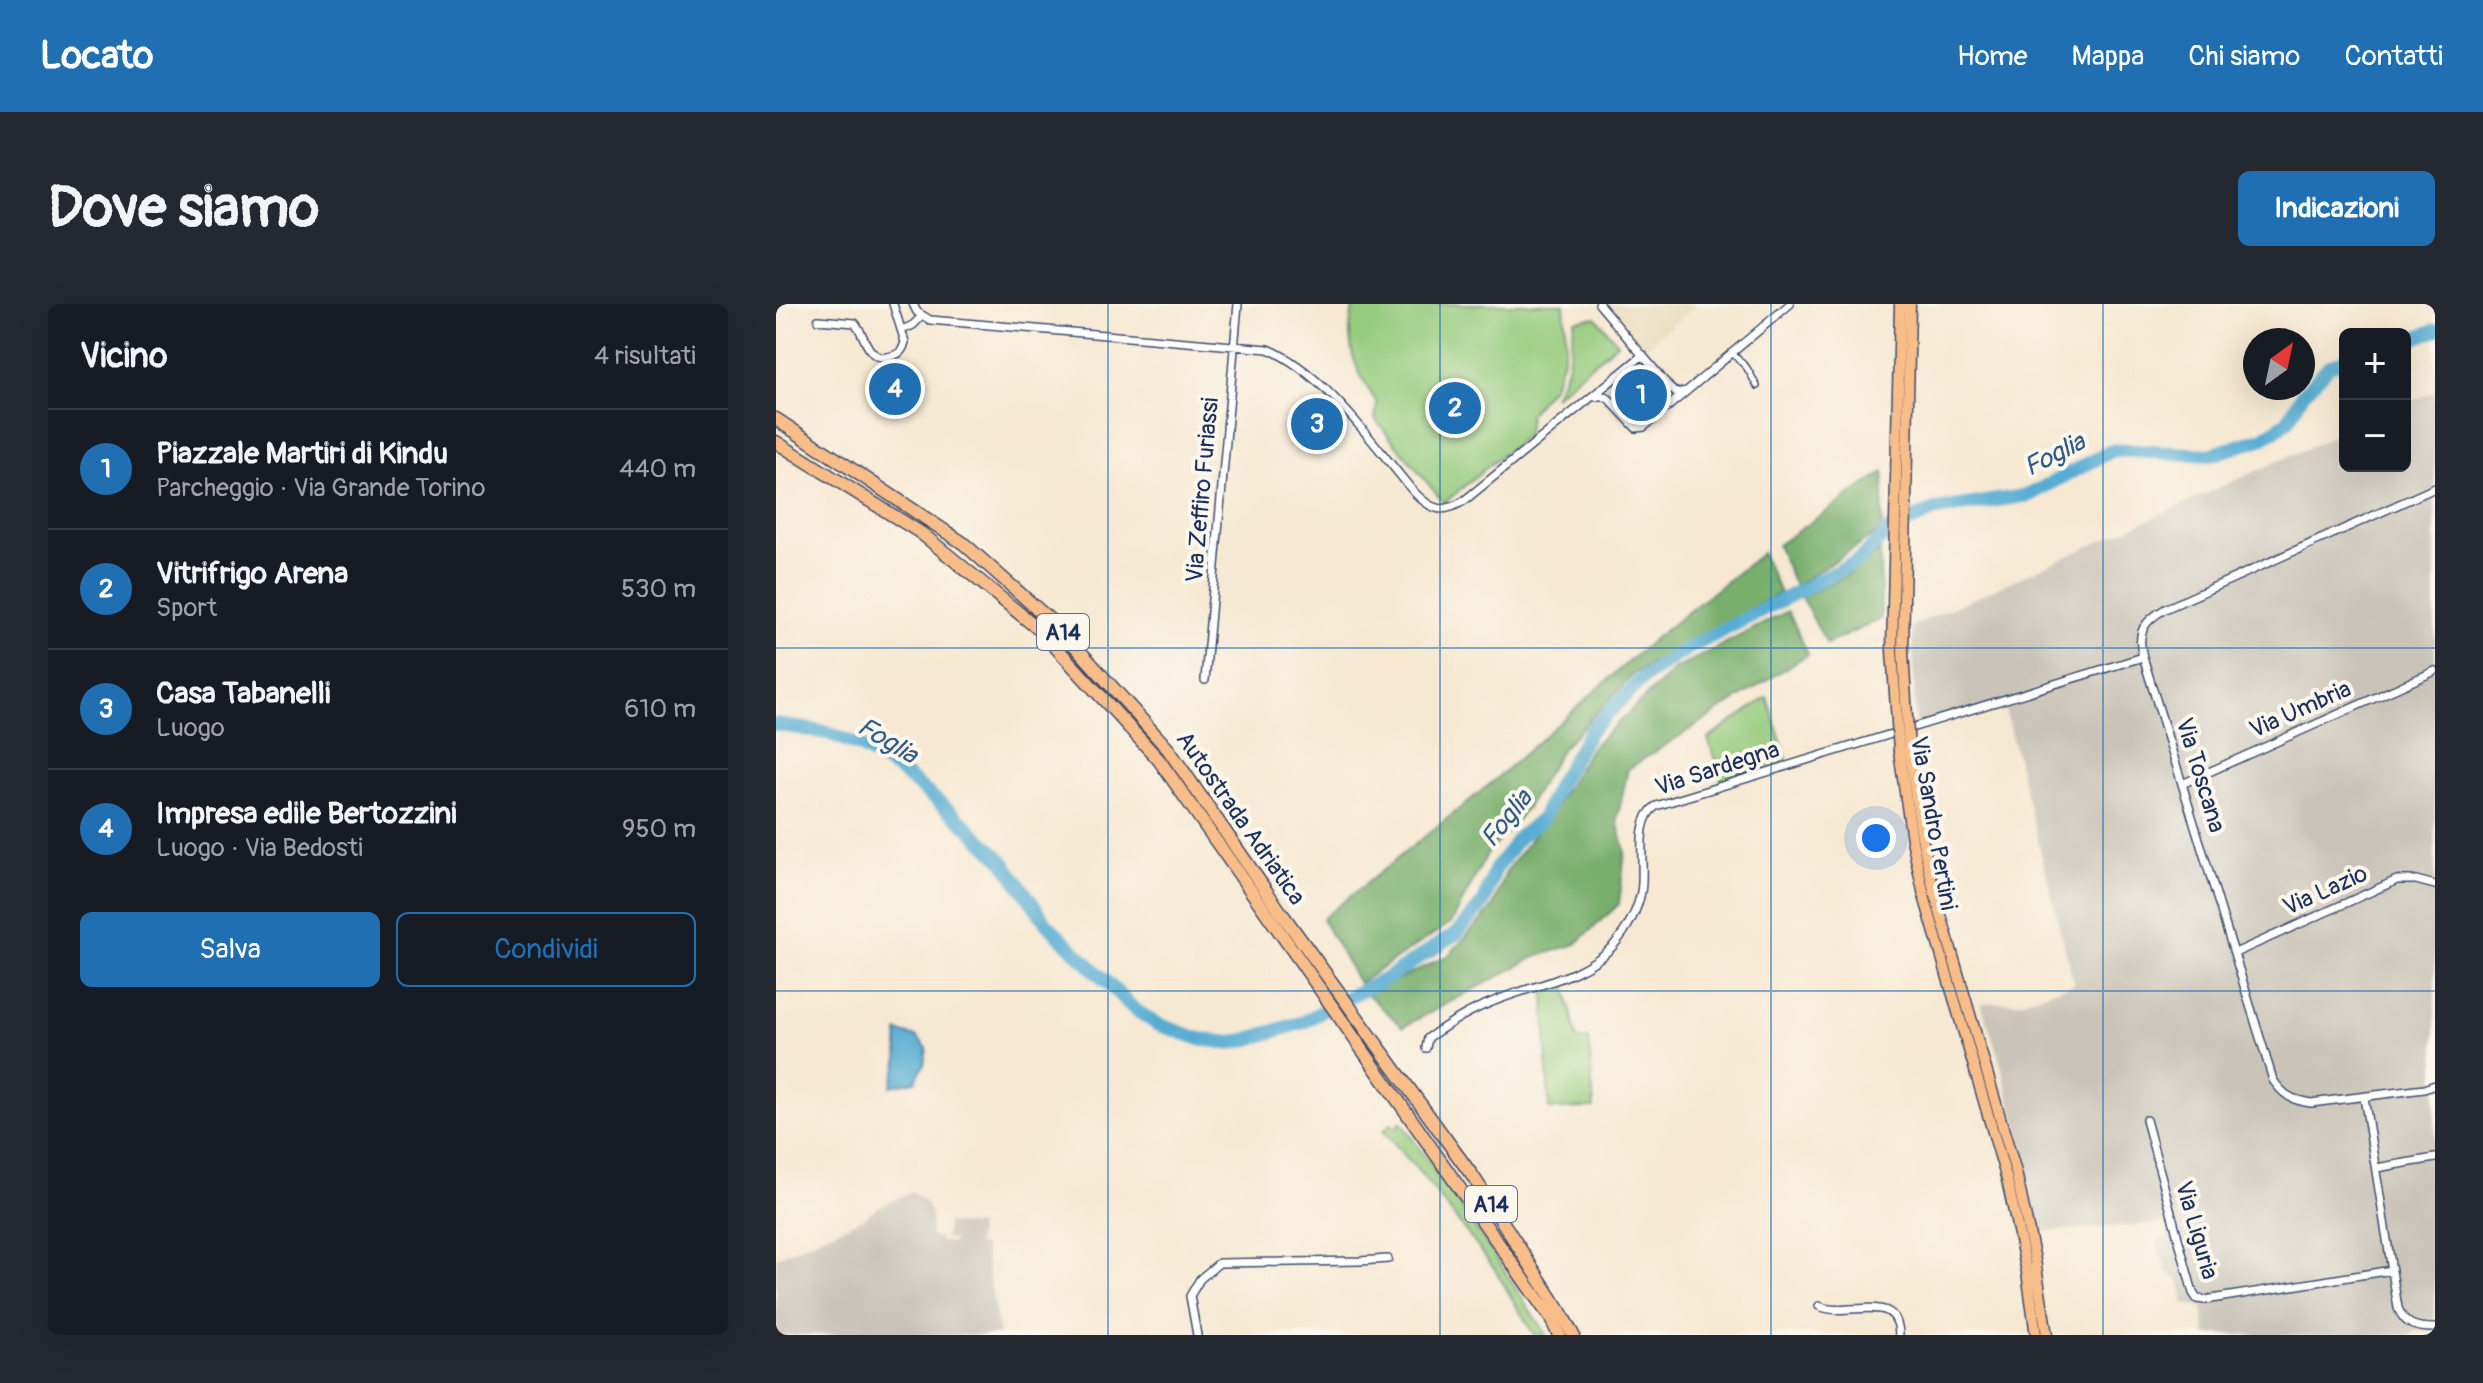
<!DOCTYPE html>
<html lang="it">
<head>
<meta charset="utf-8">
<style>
	:root { --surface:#171b24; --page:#242831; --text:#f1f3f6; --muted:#9ea1a6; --line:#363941; --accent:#1f6fb2 }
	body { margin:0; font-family:Pangolin,sans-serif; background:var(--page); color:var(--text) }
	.controls { position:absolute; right:24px; top:24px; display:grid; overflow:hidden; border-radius:12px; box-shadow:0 8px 32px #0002 }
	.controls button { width:72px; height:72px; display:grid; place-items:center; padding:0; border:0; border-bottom:2px solid var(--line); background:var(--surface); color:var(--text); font:40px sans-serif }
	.compass { position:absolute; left:1467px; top:24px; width:72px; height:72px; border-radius:50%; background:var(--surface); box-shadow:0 8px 32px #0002; rotate:33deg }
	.you { position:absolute; left:1100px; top:534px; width:28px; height:28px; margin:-20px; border:6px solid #fff; border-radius:50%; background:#1a73e8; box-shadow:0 0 0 12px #1a73e833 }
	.badge { display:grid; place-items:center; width:52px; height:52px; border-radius:50%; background:var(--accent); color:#fff; font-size:26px; font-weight:700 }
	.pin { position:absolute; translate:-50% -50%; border:4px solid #fff; box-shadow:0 2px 8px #0006 }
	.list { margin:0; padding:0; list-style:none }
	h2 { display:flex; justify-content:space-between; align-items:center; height:104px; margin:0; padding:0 32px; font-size:34px }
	h2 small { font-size:26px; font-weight:400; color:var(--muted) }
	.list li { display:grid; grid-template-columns:52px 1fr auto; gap:24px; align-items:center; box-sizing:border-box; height:120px; padding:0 32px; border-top:2px solid var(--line) }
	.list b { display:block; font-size:30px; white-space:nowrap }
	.list p { margin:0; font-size:26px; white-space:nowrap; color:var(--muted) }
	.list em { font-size:26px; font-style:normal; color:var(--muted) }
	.actions { display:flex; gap:16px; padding:24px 32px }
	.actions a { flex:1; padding:18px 0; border:2px solid var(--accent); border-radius:12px; text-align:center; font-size:28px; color:var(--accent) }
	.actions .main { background:var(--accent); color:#fff }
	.map { position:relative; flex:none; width:1659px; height:1031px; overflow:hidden; border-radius:12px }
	header { display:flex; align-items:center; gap:48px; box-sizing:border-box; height:112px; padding:0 40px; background:var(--accent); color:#fff }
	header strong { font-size:38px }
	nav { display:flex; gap:44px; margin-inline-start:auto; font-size:28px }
	.intro { display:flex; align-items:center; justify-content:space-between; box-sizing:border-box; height:192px; padding:0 48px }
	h1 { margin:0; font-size:56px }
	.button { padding:20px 36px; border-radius:12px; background:var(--accent); color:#fff; font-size:28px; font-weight:700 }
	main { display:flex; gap:48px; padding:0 48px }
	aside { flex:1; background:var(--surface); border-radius:12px; box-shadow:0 8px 32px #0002 }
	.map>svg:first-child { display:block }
	.built { fill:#e8d9ba }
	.industrial { fill:#c9c3b8 }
	.green { fill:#95cb7d; stroke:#587d6e; stroke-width:2 }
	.forest { fill:#78af6c; stroke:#4a6f65; stroke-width:2 }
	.water { fill:#56acd3; stroke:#386e98; stroke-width:2 }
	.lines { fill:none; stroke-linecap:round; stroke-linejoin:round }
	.river { stroke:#56acd3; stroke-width:14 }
	.pedestrian-casing { stroke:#3c4b6f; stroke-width:8 }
	.minor-casing { stroke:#3c4b6f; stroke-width:10 }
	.primary-casing { stroke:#3c4b6f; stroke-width:13 }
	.motorway-casing { stroke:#3c4b6f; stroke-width:15 }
	.pedestrian { stroke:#fff; stroke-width:5 }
	.minor { stroke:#fff; stroke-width:7 }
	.primary { stroke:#f8bd89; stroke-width:10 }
	.motorway { stroke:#f8bd89; stroke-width:12 }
	.primary-bridge-casing { stroke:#3c4b6f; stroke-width:13; stroke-linecap:butt }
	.primary-bridge { stroke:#f8bd89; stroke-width:10 }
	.grid { fill:none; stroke:#1f6fb2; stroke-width:2; stroke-opacity:0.55 }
	.labels { text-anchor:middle; stroke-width:8; stroke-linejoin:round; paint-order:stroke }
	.shield { fill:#fbf7ec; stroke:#5e6b89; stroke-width:2 }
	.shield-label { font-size:22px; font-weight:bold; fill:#1b2f5e }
	.street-label { font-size:24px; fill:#1b2f5e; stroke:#fbf7ec }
	.water-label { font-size:26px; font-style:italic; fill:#305b87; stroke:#fbf7ec }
</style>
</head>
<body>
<header>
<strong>Locato</strong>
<nav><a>Home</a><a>Mappa</a><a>Chi siamo</a><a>Contatti</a></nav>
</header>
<div class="intro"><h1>Dove siamo</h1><a class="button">Indicazioni</a></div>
<main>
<aside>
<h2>Vicino<small>4 risultati</small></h2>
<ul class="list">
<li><span class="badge">1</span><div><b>Piazzale Martiri di Kindu</b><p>Parcheggio · Via Grande Torino</p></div><em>440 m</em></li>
<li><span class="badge">2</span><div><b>Vitrifrigo Arena</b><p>Sport</p></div><em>530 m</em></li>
<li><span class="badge">3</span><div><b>Casa Tabanelli</b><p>Luogo</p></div><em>610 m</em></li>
<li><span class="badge">4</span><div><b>Impresa edile Bertozzini</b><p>Luogo · Via Bedosti</p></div><em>950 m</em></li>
</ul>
<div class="actions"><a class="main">Salva</a><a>Condividi</a></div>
</aside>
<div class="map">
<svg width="1659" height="1031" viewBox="0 0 1659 1031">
	<rect width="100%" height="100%" fill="#fbf7ec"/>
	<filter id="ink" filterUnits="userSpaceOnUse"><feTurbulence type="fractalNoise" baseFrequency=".0125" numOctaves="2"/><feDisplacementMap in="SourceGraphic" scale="16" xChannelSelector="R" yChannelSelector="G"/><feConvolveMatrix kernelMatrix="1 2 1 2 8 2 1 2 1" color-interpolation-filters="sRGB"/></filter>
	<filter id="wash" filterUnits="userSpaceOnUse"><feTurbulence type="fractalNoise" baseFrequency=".006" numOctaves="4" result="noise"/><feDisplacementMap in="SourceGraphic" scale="32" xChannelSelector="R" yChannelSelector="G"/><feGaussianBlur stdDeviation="1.8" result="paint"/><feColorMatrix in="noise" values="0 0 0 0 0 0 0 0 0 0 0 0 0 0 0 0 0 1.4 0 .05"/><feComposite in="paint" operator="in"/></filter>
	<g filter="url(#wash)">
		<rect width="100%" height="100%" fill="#f6e8d2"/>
		<path class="built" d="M828,0H921L866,46Z"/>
		<path class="industrial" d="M1659,87V1027H1640L1635,1031H1431L1426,1003L1408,1000L1404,977L1391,967L1381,942V936L1391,935L1390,919L1261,928L1247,844L1222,750L1205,699L1244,698L1298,680L1229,406L1177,415L1140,426L1136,322L1569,127V162H1629V100Z
			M135,888L150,899L155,910V932L164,934L163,937L177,939V936L169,934L171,919L202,922L201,941L208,942L223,1031H0V954L87,914L102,903Z"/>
		<path class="green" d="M578,0H788L790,37L786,59L777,82L753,110L751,130L668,199L599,115L601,99C579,65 567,41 578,0Z
			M820,13L841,39L778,93L791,64L799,16Z
			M991,393L1011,456L946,477L932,435Z
			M789,678L801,736L813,735L818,804L773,805L768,685Z
			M625,818L719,952L770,1031H758L718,964L645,870L607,827L615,820L620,824Z"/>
		<path class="forest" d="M1108,168L1106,226L1019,282L1001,241Z
			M1104,247L1105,315L1051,340L1025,293L1067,274Z
			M986,249L1004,289L859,369L786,444L750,505L711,550L676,618L583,679L546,615L714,480L879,334Z
			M1012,307L1032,350L852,465L841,516L849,547L843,600L800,640L759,653L627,723L591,690L673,651L717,603L730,568L778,504L815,444L899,365Z"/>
		<path class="water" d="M122,728L141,733L151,744L148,761L139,777L115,782L122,758Z"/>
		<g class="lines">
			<path class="river" d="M1629,38L1659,26
				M0,420L52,429L84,442L123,466L180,512L226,556L271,620L358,705L381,720L424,735L454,739L473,735L528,718L562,698L613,673L681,629L708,598L719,566L743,533L766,515L783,479L814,427L867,374L911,345L1083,256L1115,225L1159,206L1253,191L1337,146L1434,151L1488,134L1512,117L1526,91L1553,62L1569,56"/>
		</g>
	</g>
	<g filter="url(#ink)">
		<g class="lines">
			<defs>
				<path id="pedestrian" d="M956,49L971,64L981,82"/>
				<path id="minor" d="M137,0L141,8L154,16L492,45C548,68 598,141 637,187C655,206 666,211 689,196L867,51
					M823,0L895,85L900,89L911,87
					M42,16L79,19C91,33 90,59 116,52C124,50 127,46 129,38L117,0
					M126,26L137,21L146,12
					M820,93L825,91L833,95L860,124L868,123L1014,0
					M1659,184L1389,305C1368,317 1360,328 1367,353L1497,776C1508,792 1516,796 1535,799L1648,785L1659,781
					M429,376L462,0
					M1406,480L1659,367
					M1459,649L1621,576H1640L1659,581
					M650,744L652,734C672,720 692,707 716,698C756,681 806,675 837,642C850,627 861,608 865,588C870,563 857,517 880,502L1367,353
					M1588,793L1622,1004C1629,1022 1641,1024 1659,1024
					M1370,816L1417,989L1421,995L1429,996L1616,966
					M1600,864L1659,854
					M1043,1002C1071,1015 1122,985 1123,1031
					M421,1031L414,992L424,975L443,959L584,957L612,955"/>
				<path id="primary" d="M1133,446L1146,533L1158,587L1240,868L1259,956L1271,1031
					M1123,447L1136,536L1148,592L1231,876L1251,968L1260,1031"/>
				<path id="motorway" d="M0,115L187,239L283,324L392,445L506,610L698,874L784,1007L797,1031
					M0,138L145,229L265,327L383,456L774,1013L783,1031"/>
			</defs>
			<use href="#pedestrian" class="pedestrian-casing"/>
			<use href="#minor" class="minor-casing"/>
			<use href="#primary" class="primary-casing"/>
			<use href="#motorway" class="motorway-casing"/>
			<use href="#pedestrian" class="pedestrian"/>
			<use href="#minor" class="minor"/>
			<use href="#primary" class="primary"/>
			<use href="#motorway" class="motorway"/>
			<defs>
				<path id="primary-bridge" d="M1133,446L1127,347L1134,0
					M1123,447L1116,347L1124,0"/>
			</defs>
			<use href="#primary-bridge" class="primary-bridge-casing"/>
			<use href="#primary-bridge" class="primary-bridge"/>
		</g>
	</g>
	<path class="grid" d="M332,0V1031M664,0V1031M995,0V1031M1327,0V1031M0,344H1659M0,687H1659"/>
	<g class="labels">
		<g class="shield">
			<rect x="261" y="310" width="52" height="36" rx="6"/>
			<rect x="689" y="882" width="52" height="36" rx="6"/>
		</g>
		<g class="shield-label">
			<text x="287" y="336">A14</text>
			<text x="715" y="908">A14</text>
		</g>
		<g class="street-label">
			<text transform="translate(426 186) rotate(-85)" y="8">Via Zeffiro Furiassi</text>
			<text transform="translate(1524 405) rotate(-24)" y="8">Via Umbria</text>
			<text transform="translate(941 464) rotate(-18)" y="8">Via Sardegna</text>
			<text transform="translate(1425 471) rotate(73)" y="8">Via Toscana</text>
			<text transform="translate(465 514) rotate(55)" y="8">Autostrada Adriatica</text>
			<text transform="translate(1158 519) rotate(80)" y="8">Via Sandro Pertini</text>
			<text transform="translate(1549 586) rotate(-24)" y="8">Via Lazio</text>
			<text transform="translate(1421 926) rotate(74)" y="8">Via Liguria</text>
		</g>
		<g class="water-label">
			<text transform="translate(1278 150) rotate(-27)" y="9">Foglia</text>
			<text transform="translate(112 436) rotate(31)" y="9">Foglia</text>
			<text transform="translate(730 514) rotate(-51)" y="9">Foglia</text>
		</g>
	</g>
</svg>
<div class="controls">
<button>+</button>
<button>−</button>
</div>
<svg class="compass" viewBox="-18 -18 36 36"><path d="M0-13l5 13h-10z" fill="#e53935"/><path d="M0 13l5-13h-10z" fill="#9ea1a6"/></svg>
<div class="you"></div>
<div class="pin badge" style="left:865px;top:91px">1</div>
<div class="pin badge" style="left:679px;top:104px">2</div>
<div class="pin badge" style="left:541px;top:120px">3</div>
<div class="pin badge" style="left:119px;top:85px">4</div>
</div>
</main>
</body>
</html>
